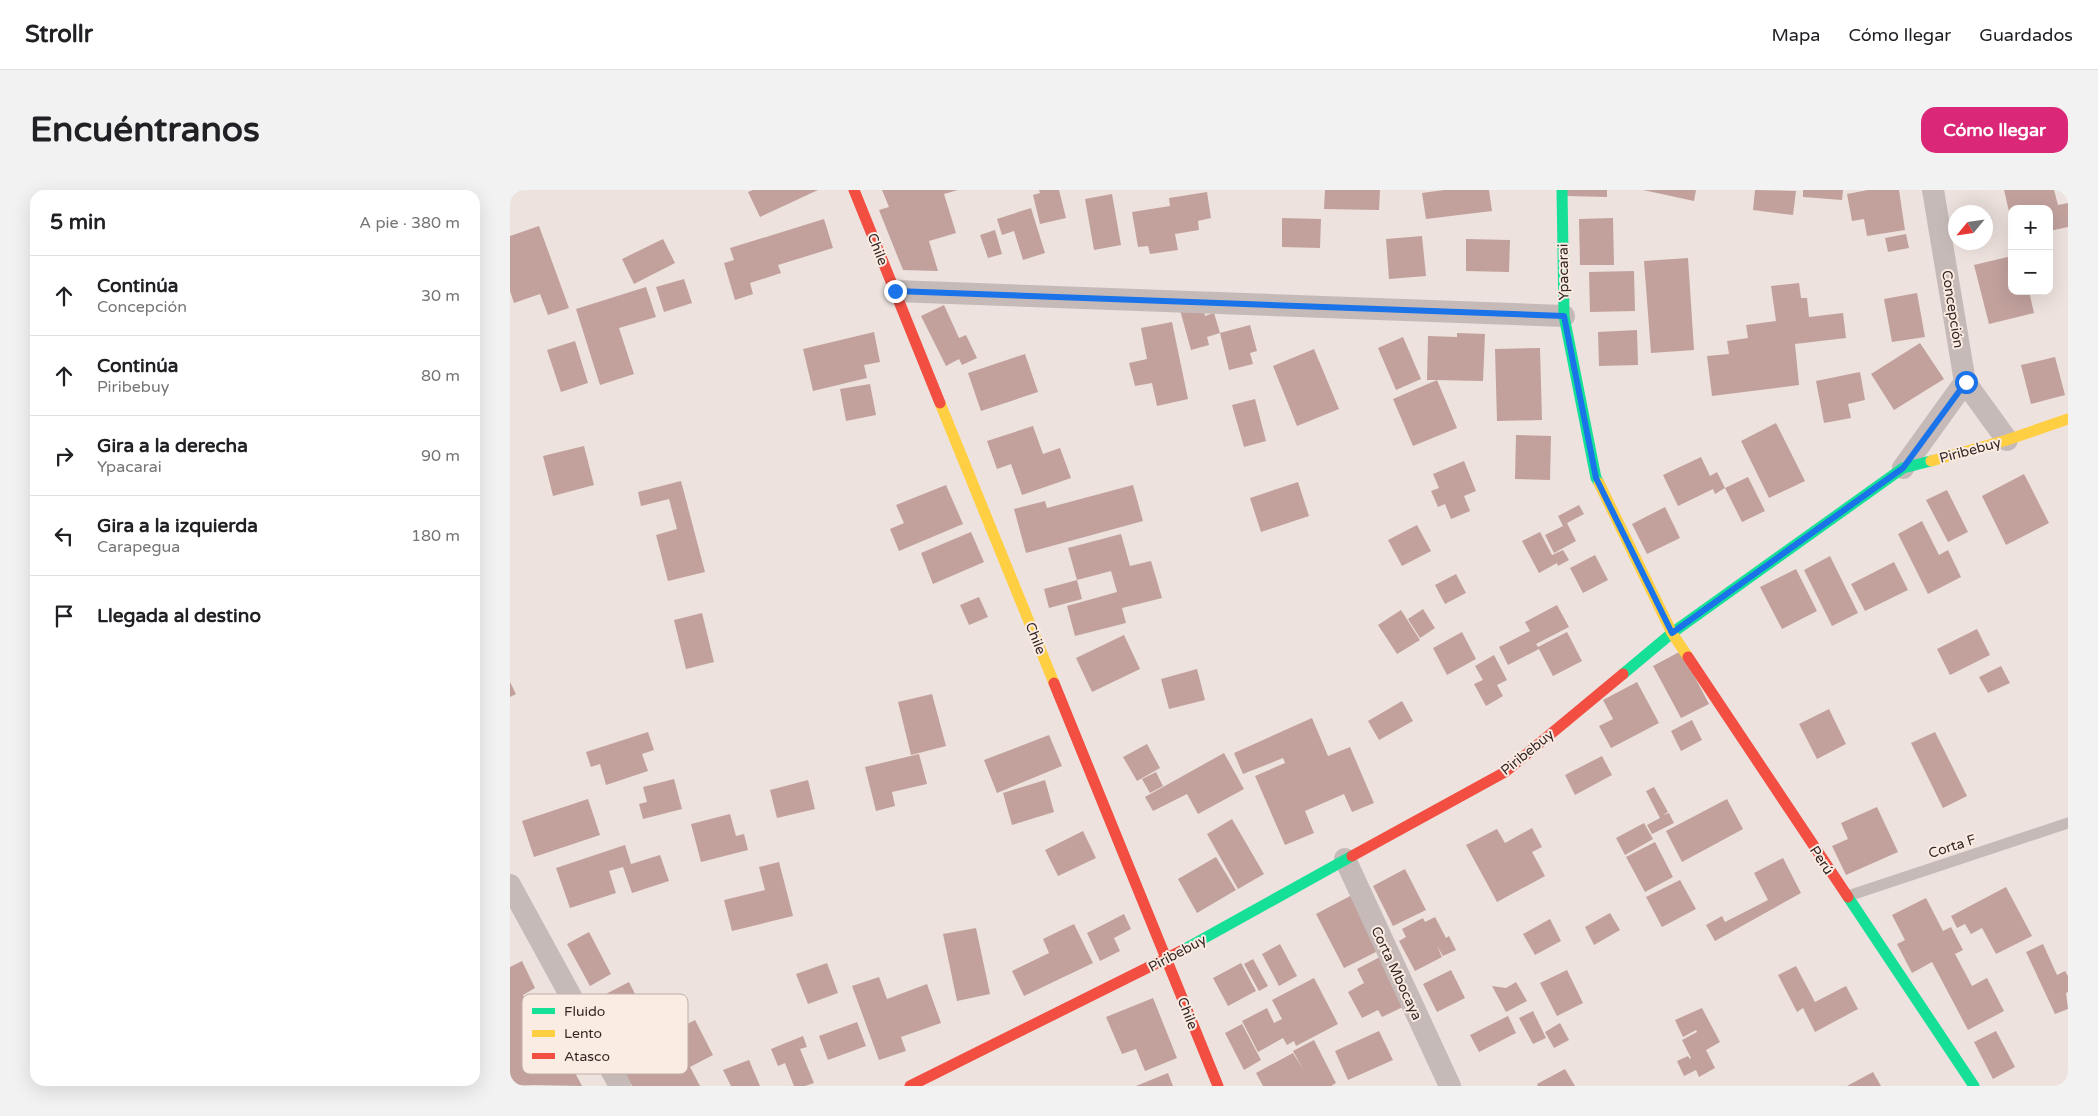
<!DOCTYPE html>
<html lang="es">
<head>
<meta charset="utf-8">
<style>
	:root { --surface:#fff; --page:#f2f2f2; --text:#202124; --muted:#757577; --line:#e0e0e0; --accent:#db2777 }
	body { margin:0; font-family:"Varela Round",sans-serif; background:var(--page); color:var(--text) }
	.controls { position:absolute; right:15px; top:15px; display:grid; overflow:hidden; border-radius:10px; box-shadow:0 5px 20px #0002 }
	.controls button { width:45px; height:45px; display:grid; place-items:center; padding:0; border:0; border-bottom:1px solid var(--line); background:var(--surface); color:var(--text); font:25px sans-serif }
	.compass { position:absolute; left:1438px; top:15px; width:45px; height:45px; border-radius:50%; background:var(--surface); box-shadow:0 5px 20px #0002; rotate:241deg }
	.stop { position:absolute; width:15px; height:15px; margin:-11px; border:4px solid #1a73e8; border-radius:50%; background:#fff }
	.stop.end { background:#1a73e8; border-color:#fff; box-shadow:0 1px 5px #0008 }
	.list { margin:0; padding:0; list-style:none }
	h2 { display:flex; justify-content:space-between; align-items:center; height:65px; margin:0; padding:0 20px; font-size:21px }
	h2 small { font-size:16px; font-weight:400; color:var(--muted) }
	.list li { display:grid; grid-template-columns:32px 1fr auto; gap:15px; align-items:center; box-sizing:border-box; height:80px; padding:0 20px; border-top:1px solid var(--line) }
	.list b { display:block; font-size:19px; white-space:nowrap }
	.list p { margin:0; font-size:16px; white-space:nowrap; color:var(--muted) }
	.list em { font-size:16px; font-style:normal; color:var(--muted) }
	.icon { flex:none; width:28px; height:28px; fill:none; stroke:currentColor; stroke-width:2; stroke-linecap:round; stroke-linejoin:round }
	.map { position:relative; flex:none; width:1558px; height:896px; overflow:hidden; border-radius:15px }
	header { display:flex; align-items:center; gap:30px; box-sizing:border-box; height:70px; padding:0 25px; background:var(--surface); border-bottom:1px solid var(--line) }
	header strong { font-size:24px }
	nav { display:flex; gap:28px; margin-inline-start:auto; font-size:18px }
	.intro { display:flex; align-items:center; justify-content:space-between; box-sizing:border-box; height:120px; padding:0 30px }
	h1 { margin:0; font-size:35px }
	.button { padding:12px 22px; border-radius:15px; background:var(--accent); color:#fff; font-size:18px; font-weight:700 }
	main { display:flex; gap:30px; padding:0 30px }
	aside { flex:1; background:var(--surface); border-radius:15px; box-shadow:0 5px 20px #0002 }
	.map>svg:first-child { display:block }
	.building { fill:#c2a19d }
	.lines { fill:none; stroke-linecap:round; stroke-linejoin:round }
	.lane { stroke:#c5bab7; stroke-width:11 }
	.street { stroke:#c5bab7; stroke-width:22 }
	.fast { stroke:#16e098; stroke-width:11 }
	.slow { stroke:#ffcf43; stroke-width:11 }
	.jam { stroke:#f24e42; stroke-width:11 }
	.route { stroke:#1a73e8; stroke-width:6 }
	.labels { text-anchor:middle; stroke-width:4; stroke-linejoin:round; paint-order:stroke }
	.street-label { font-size:14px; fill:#352725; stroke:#faebe3 }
	.key { fill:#faebe3; stroke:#bfb0aa; stroke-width:1 }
	.key-label { font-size:14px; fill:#352725 }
</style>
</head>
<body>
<header>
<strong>Strollr</strong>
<nav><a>Mapa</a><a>Cómo llegar</a><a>Guardados</a></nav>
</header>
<div class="intro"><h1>Encuéntranos</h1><a class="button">Cómo llegar</a></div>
<main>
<aside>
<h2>5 min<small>A pie · 380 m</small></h2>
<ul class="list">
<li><svg class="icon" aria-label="ahead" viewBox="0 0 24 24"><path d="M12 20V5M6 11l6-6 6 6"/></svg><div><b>Continúa</b><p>Concepción</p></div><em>30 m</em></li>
<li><svg class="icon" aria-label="ahead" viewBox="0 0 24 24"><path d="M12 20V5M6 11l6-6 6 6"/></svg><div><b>Continúa</b><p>Piribebuy</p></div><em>80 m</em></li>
<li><svg class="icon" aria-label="right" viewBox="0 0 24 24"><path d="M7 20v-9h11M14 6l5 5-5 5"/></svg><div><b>Gira a la derecha</b><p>Ypacarai</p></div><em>90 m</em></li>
<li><svg class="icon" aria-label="left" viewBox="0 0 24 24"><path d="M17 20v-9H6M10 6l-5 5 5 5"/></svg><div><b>Gira a la izquierda</b><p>Carapegua</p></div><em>180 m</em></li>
<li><svg class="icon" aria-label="arrive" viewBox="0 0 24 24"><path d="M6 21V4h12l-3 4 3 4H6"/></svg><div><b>Llegada al destino</b></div></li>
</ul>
</aside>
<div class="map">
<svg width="1558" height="896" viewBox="0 0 1558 896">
	<rect width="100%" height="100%" fill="#ede2dd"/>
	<path class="building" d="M243,0H308L250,27L238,2Z
		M372,0H448L434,4L446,43L419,51L428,81L393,80L369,20L379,17Z
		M529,0H549L556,28L530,34L523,5L530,3Z
		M815,0H870L869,20L814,19Z
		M934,0H979L982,21L916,29L912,3Z
		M1057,0H1097V7L1057,6Z
		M1133,0H1186L1184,11Z
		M1245,0L1286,1L1283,25L1243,20Z
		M1293,0H1333L1332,10L1293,7Z
		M1358,0H1389L1395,40L1357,46L1354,29L1342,31L1337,4Z
		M1494,0H1544L1548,15L1558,13V37L1539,41V19H1502L1501,30Z
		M697,2L701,28L688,31L689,40L665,44L668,60L640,64L638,56L628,57L622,22L660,16L659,8Z
		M602,4L611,55L584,60L575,9Z
		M521,18L535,63L513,70L504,41L492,45L487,29Z
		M772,28L811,29L810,58L772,57Z
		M1103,28L1104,75H1070L1069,29Z
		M314,29L323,58L268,75L271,83L240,93L243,104L225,110L214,73L224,70L220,58Z
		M29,36L59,118L38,125L30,104L4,113L0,101V46Z
		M485,40L492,64L478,68L470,45Z
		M1396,44L1399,58L1378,62L1375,48Z
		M912,46L916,86L879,89L876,49Z
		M153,49L165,73L124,94L112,69Z
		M956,49L1000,50L999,82L956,81Z
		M1502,66V101H1519L1524,123L1479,134L1464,75Z
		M1178,68L1184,160L1141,163L1134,71Z
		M1124,81L1125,121L1080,122L1079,82Z
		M174,89L182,113L154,122L146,97Z
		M1289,93L1291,108H1297L1299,127L1333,123L1336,148L1285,154L1289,195L1202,206L1197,166L1219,164L1217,151L1238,148L1236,135L1266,131L1261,96Z
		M136,97L146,127L109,138L124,184L90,195L66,119Z
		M1407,103L1415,147L1382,152L1374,109Z
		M692,114L695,126L704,123L710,143L697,147L699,155L681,160L670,120Z
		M434,115L449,148L456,145L467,168L452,175L449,169L436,176L411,126Z
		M662,132L678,209L647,216L642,193L625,196L619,173L637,169L631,138Z
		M740,135L747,161L740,163L743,174L719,180L710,143Z
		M1127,140L1128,175L1089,176L1088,142Z
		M364,142L370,172L354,175L357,188L303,201L293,159Z
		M947,143L975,144L973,191L927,190L947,238L903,256L883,209L927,190H917L918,146L947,147Z
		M893,147L911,189L886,200L868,158Z
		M65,151L78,193L51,202L37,160Z
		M1410,153L1434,189L1384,220L1361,184Z
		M1030,158L1032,230L987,231L985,159Z
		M804,159L829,219L787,236L763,176Z
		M515,164L528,202L471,221L458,183Z
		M1545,167L1555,205L1521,214L1511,175Z
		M1350,182L1355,210L1338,214L1341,228L1314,233L1306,191Z
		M360,194L366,225L336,231L330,199Z
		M745,209L756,251L734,257L722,215Z
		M1266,233L1295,291L1259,308L1231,251Z
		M523,236L533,264L550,258L561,288L512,305L501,274L487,279L477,251Z
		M1006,245L1041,246L1040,290L1005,289Z
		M74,256L84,295L43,306L33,266Z
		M1191,267L1200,286L1207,282L1215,298L1205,304L1203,299L1168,316L1153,285Z
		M954,271L966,301L954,306L960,321L941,329L935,314L928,317L921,301L929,298L923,284Z
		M1514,284L1539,333L1496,355L1472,306Z
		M1238,287L1255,321L1232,332L1215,298Z
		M171,291L195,382L158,391L146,345L167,339L159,309L131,316L128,302Z
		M788,292L799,326L751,342L740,308Z
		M436,295L453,334L389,361L380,339L394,333L386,315Z
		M623,295L633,331L516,363L504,319L535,311L537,318Z
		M1437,300L1458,342L1438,352L1416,310Z
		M1069,315L1074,324L1057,333L1066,351L1044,363L1035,345L1053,336L1048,326Z
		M1155,317L1170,348L1137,364L1122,334Z
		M1412,331L1429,365L1438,360L1451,387L1418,404L1388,344Z
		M907,335L921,361L892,376L878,350Z
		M461,342L474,372L423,394L411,363Z
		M1030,342L1042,365L1053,360L1059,370L1048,376L1047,373L1029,383L1012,351Z
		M611,344L620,376L641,371L652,408L612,418L616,433L565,446L557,416L607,402L601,381L567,390L558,358Z
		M1085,365L1098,390L1073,403L1060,378Z
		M1320,366L1348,423L1322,436L1294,380Z
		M1384,372L1398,400L1355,421L1341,394Z
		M1286,379L1307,421L1272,439L1250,397Z
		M946,384L956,403L935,414L925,395Z
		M567,390L572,409L539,418L534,399Z
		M469,407L478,427L459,435L450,415Z
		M1047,415L1059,437L1026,454L1028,457L1057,442L1072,471L1043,486L1029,459L998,475L989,457L1020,441L1015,432Z
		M913,419L925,438L910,448L898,429Z
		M891,420L910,450L887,464L868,435Z
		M192,423L204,472L176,479L164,430Z
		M1467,439L1480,465L1440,485L1427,459Z
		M952,442L966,469L937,485L923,458Z
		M614,445L630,479L582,502L566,468Z
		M1171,461L1199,514L1171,528L1143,476Z
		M984,465L997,490L987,495L993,506L976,516L964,494L973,490L965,476Z
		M1491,476L1500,493L1478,503L1469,487Z
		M687,479L695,510L659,519L651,489Z
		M0,492L6,504L0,507Z
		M1127,492L1149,533L1101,558L1089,536L1103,529L1093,510Z
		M422,504L436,556L401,565L388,512Z
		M892,511L903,531L869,550L858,531Z
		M1319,519L1336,554L1307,569L1289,534Z
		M802,528L818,566L840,557L864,613L842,622L834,604L795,621L804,643L775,655L745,586L775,573L773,568L733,584L724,563Z
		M1182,530L1192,550L1171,561L1161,541Z
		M138,542L144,560L132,564L138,581L96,595L90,574L81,577L76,562Z
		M1425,542L1457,606L1433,618L1401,553Z
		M539,545L552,576L487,603L474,570Z
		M637,554L650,578L627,591L613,567Z
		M714,563L734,599L688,624L677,604L643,621L635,607Z
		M409,564L417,594L382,602L385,616L366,621L355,577Z
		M1092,566L1102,585L1065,605L1055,585Z
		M646,582L653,596L640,603L632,589Z
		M164,589L172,619L133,629L129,614L137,612L133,597Z
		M298,590L305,619L267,628L260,600Z
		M535,590L544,622L502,635L493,603Z
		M1144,597L1158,622L1153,625L1159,623L1164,633L1142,644L1137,635L1150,628L1136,601Z
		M78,609L90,645L24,667L12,631Z
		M1217,609L1233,639L1172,672L1156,641Z
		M1367,617L1388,662L1336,685L1322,656L1338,649L1331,633Z
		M220,624L226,646L234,644L238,660L191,672L181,634Z
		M722,629L754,684L728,699L697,644Z
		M1134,633L1143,649L1115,665L1106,648Z
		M1022,638L1032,657L1022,662L1035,686L987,712L956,655L987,639L995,653Z
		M573,641L586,668L548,686L535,660Z
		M1145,652L1163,687L1135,702L1116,667Z
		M115,655L121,674L150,665L159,691L122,703L113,677L99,681L106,703L60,718L46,678Z
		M706,667L726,700L687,723L668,689Z
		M1273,668L1291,703L1205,751L1196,735L1212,726L1215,732L1258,710L1244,683Z
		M269,672L283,726L222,741L214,710L255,700L249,677Z
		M895,679L916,720L883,736L863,696Z
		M1170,690L1186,719L1152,737L1136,707Z
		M1496,697L1522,746L1486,764L1472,738L1461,744L1455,734L1447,738L1441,726Z
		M842,705L870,760L834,778L806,724Z
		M1416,708L1433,741L1441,737L1453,760L1445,764L1462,796L1477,788L1494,821L1458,840L1422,772L1402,783L1387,754L1395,750L1382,725Z
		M1100,723L1110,740L1084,755L1075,737Z
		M614,724L621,739L604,748L610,761L590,771L577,743Z
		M925,727L936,748L939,746L946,760L933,766L927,756L932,767L905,781L889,751L896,747L892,739L913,728L915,732Z
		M1040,729L1051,751L1025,765L1013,744Z
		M564,734L583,773L514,806L502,781L539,763L533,749Z
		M466,738L480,804L447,811L433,744Z
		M79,742L101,784L80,796L57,754Z
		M770,754L787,786L769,796L752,764Z
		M1533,754L1547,785L1555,781L1558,786V802L1556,803L1558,819L1545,824L1516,762Z
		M870,767L895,816L872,827L868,820L852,828L838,802L854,793L847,779Z
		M743,769L758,796L749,801L734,774Z
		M12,771L25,798L13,805L22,822L46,810L55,827L27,842L47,882L61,875L72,896L23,895L0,896V777Z
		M317,773L328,803L298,814L286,784Z
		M731,773L746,801L718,816L703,788Z
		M1286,776L1305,812L1336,796L1348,819L1305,842L1293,818L1287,822L1268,785Z
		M941,780L955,808L927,822L913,794Z
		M1057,780L1073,813L1047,826L1030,793Z
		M369,787L377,809L417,794L431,833L391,847L396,861L369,870L342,796Z
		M804,788L828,834L786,856L784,851L777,855L773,848L748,862L732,831L757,818L764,833L772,829L762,810Z
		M119,792L136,826L109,840L92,806Z
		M1006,792L1017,811L996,822L982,796L996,798Z
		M643,808L667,868L635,881L626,859L612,864L596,827Z
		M1192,818L1210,852L1196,860L1205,878L1189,887L1186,880L1174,886L1167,871L1178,866L1180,869L1181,868L1172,850L1187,842L1186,840L1173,847L1165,830Z
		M1023,821L1036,848L1023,854L1009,828Z
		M998,826L1006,843L969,862L960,845Z
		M185,830L203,865L180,877L190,896H122L108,870Z
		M347,832L356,856L318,870L309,846Z
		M1050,833L1059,850L1044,858L1035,842Z
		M732,834L751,870L734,880L715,843Z
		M869,841L883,870L838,890L825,861Z
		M1486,841L1505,877L1483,889L1464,852Z
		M293,846L297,857L290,859L304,893L295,896H284L275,873L268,876L261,859Z
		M804,850L826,893L821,896H753L746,883L783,863L793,879L783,861Z
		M239,870L250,896H221L213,880Z
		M1055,879L1065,896H1028L1027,894Z
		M1363,882L1371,896H1337Z
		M658,883L663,896H626Z"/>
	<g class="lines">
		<path class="lane" d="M1338,706L1558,633"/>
		<path class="street" d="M385,101L1054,126
			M1455,192L1497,250
			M1393,278L1455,192L1423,0
			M835,669L940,896
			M0,695L110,896"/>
		<path class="fast" d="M1052,0L1054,126L1086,288L1089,293
			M1113,484L1162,443L1393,278L1421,271
			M1338,707L1464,896
			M673,760L842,666"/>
		<path class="slow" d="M430,213L544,493
			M1421,271L1497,250L1558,229
			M1089,293L1162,443L1178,467"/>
		<path class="jam" d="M344,0L430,213
			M1178,467L1338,707
			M544,493L708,896
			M842,666L995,582L1113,484
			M400,896L673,760"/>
	</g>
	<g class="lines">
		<path class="route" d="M385,101L1054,126L1086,288L1162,443L1393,278L1456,192"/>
	</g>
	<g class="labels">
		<g class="street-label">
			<text transform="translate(368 59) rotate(68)" y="5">Chile</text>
			<text transform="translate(1053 82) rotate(-91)" y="5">Ypacarai</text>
			<text transform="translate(1443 119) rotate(81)" y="5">Concepción</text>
			<text transform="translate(1460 260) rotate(-15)" y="5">Piribebuy</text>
			<text transform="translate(526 448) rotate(68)" y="5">Chile</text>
			<text transform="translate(1017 562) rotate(-39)" y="5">Piribebuy</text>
			<text transform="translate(1442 656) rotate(-18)" y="5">Corta F</text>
			<text transform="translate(1312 670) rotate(57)" y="5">Perú</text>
			<text transform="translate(667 763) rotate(-28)" y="5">Piribebuy</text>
			<text transform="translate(887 783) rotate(65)" y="5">Corta Mbocaya</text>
			<text transform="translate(678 823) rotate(68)" y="5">Chile</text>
		</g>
	</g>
	<rect x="12" y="804" width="166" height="80" rx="8" class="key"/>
	<rect x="22" y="818" width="23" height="6" fill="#16e098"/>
	<rect x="22" y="840" width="23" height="7" fill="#ffcf43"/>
	<rect x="22" y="863" width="23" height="6" fill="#f24e42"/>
	<g class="key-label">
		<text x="54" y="826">Fluido</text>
		<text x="54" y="848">Lento</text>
		<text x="54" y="871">Atasco</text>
	</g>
</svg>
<div class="controls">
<button>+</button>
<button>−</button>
</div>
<svg class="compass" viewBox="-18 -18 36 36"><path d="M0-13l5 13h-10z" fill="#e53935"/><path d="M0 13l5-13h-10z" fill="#757577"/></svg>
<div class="stop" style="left:1456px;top:192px"></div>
<div class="stop end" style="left:385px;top:101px"></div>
</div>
</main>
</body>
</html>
